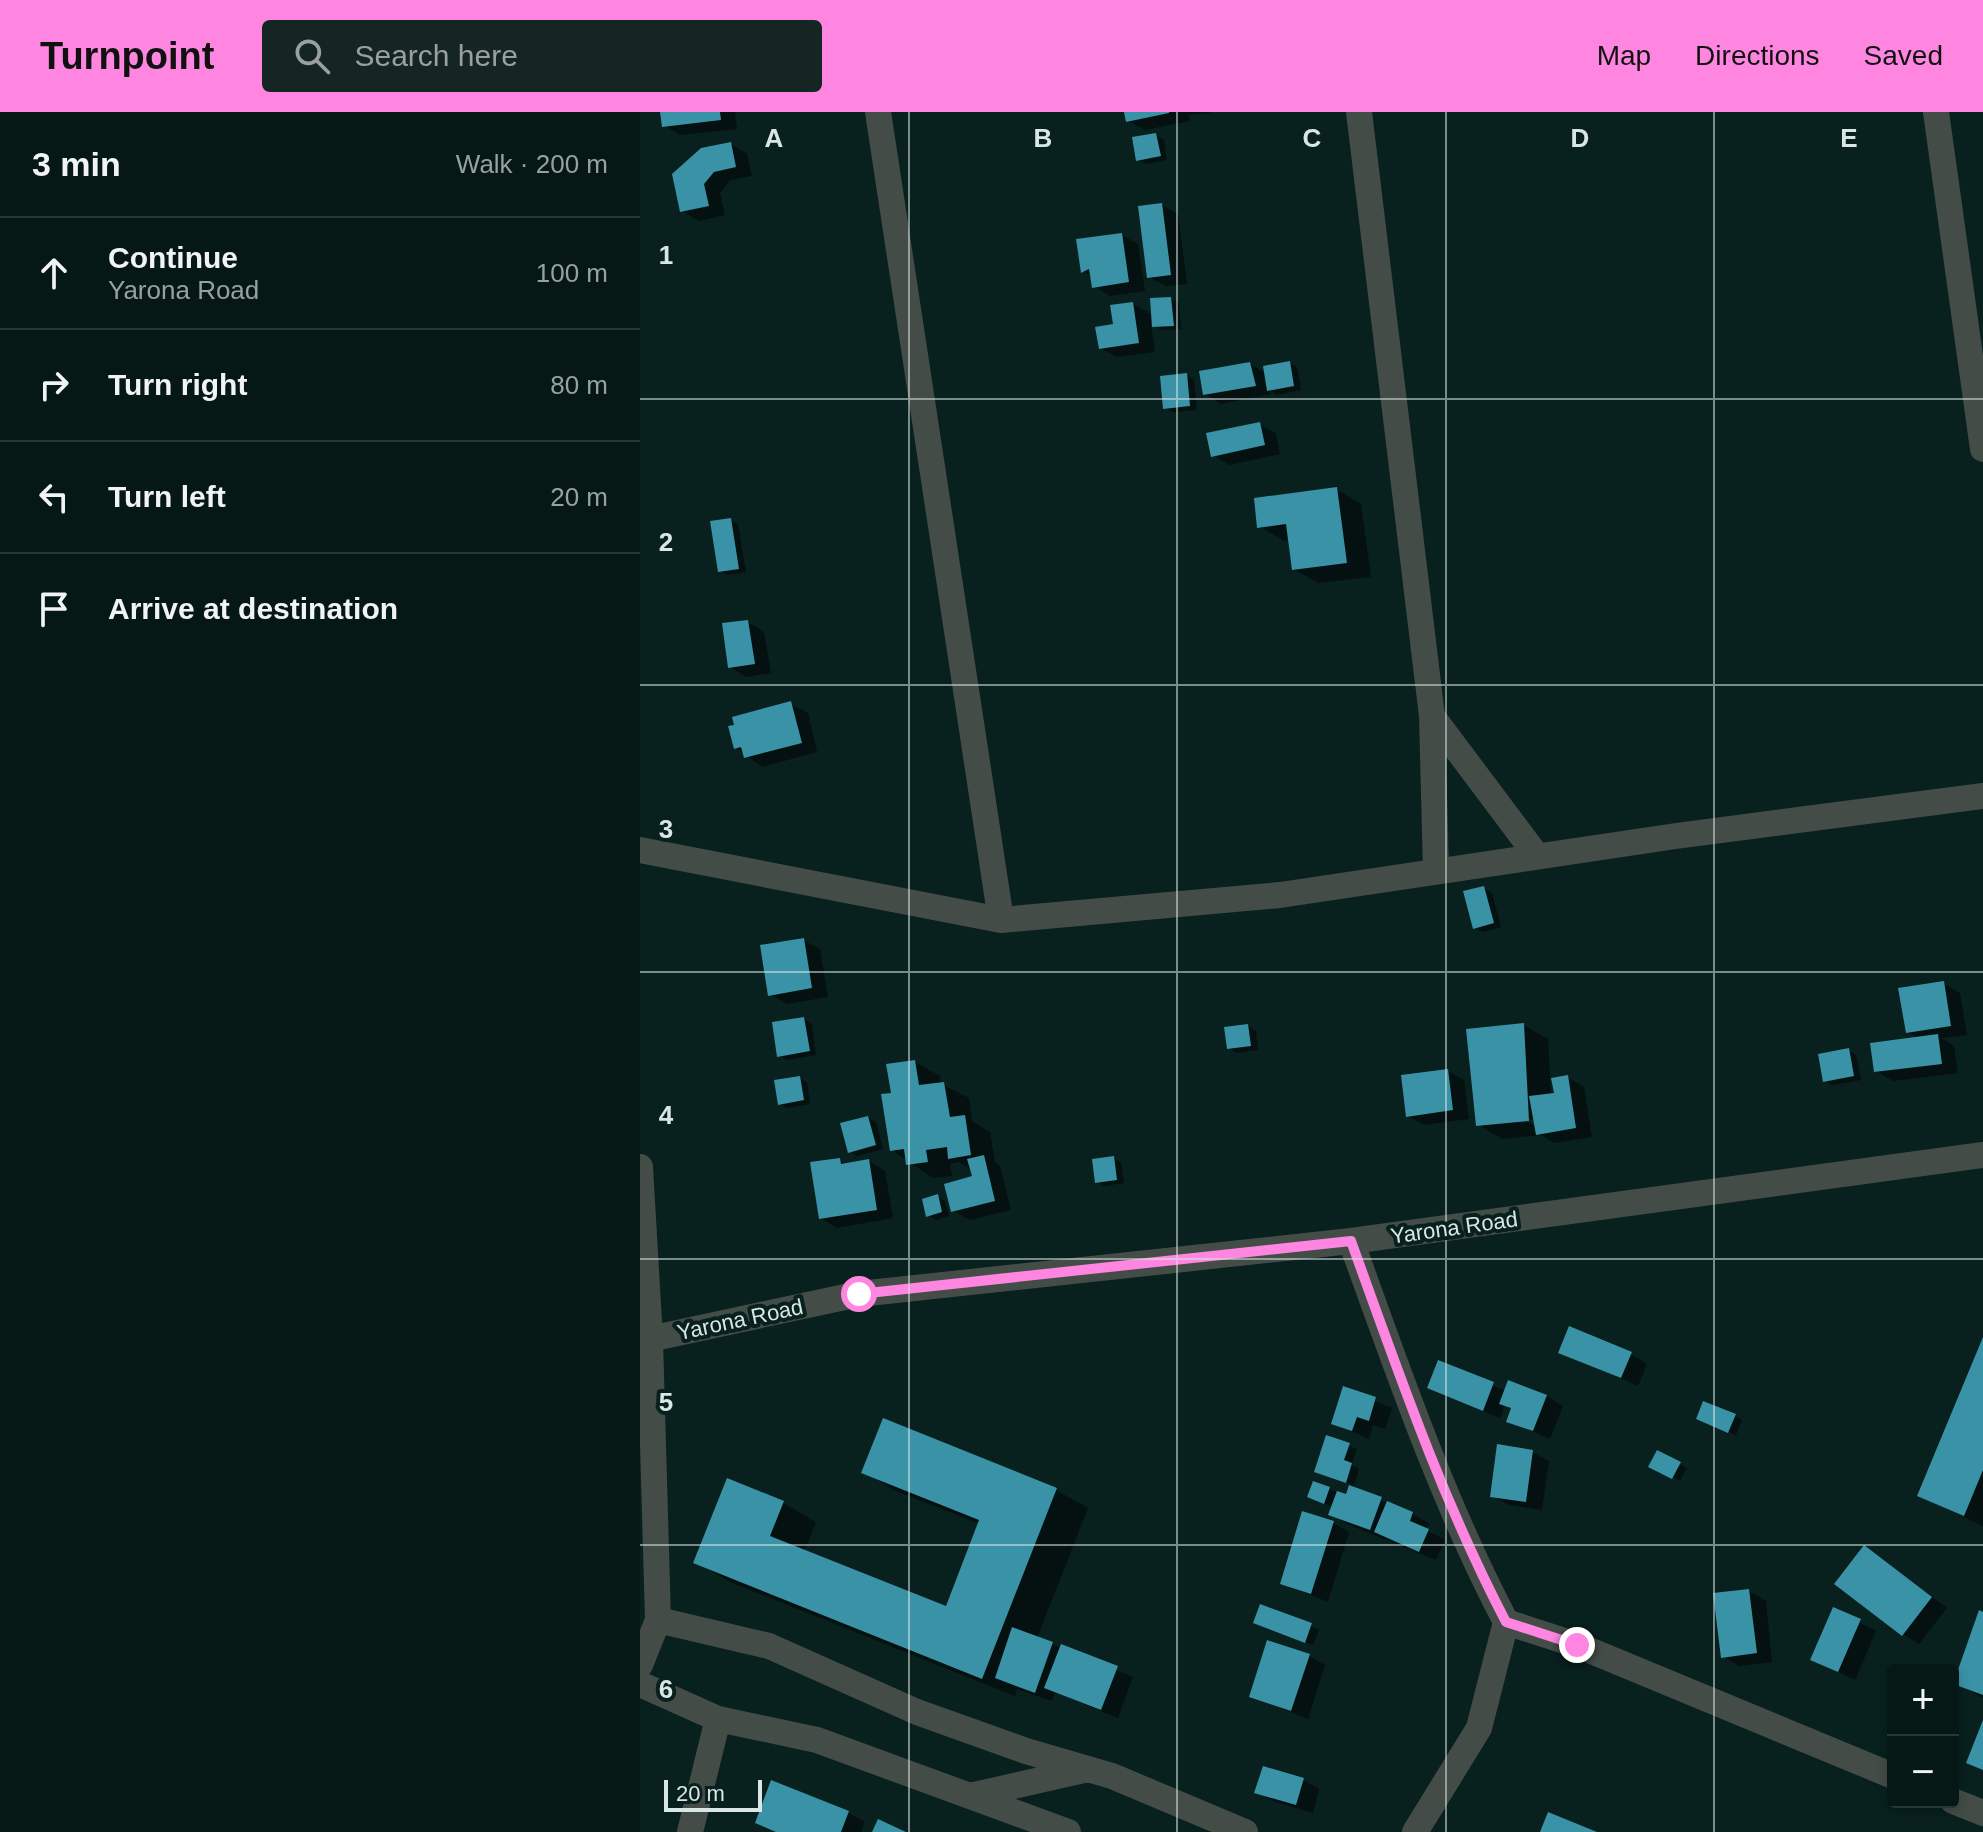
<!DOCTYPE html>
<html lang="en">
<head>
<meta charset="utf-8">
<style>
	:root { --surface:#061816; --page:#142523; --text:#f1f3f6; --muted:#98a0a1; --line:#273735; --accent:#fe86e1 }
	body { margin:0; font-family:Arial,sans-serif; background:var(--page); color:var(--text) }
	.controls { position:absolute; right:24px; bottom:24px; display:grid; overflow:hidden; border-radius:8px; box-shadow:0 4px 12px #0003 }
	.controls button { width:72px; height:72px; display:grid; place-items:center; padding:0; border:0; border-bottom:2px solid var(--line); background:var(--surface); color:var(--text); font:40px sans-serif }
	.scale { position:absolute; left:24px; bottom:20px; width:98px; box-sizing:border-box; padding-left:8px; border:4px solid #d8e6e4; border-top:0; font-size:22px; line-height:28px; white-space:nowrap; color:#d8e6e4; -webkit-text-stroke:6px #08201e; paint-order:stroke }
	.stop { position:absolute; width:24px; height:24px; margin:-18px; border:6px solid #fe86e1; border-radius:50%; background:#fff }
	.stop.end { background:#fe86e1; border-color:#fff; box-shadow:0 2px 8px #0008 }
	.list { margin:0; padding:0; list-style:none }
	h2 { display:flex; justify-content:space-between; align-items:center; height:104px; margin:0; padding:0 32px; font-size:34px }
	h2 small { font-size:26px; font-weight:400; color:var(--muted) }
	.list li { display:grid; grid-template-columns:52px 1fr auto; gap:24px; align-items:center; box-sizing:border-box; height:112px; padding:0 32px; border-top:2px solid var(--line) }
	.list b { display:block; font-size:30px; white-space:nowrap }
	.list p { margin:0; font-size:26px; white-space:nowrap; color:var(--muted) }
	.list em { font-size:26px; font-style:normal; color:var(--muted) }
	.icon { flex:none; width:44px; height:44px; fill:none; stroke:currentColor; stroke-width:2; stroke-linecap:round; stroke-linejoin:round }
	.map { position:relative; flex:none; width:1343px; height:1720px; overflow:hidden }
	header { display:flex; align-items:center; gap:48px; box-sizing:border-box; height:112px; padding:0 40px; background:var(--accent); color:#111 }
	header strong { font-size:38px }
	nav { display:flex; gap:44px; margin-inline-start:auto; font-size:28px }
	.search { width:560px; height:72px; background:var(--page); display:flex; align-items:center; gap:20px; box-sizing:border-box; padding:0 28px; border-radius:8px; color:var(--muted); font-size:30px }
	main { display:flex }
	aside { flex:1; background:var(--surface) }
	.map>svg:first-child { display:block }
	.shadow { fill:#0007; fill-rule:evenodd }
	.building { fill:#3a92a7 }
	.lines { fill:none; stroke-linecap:round; stroke-linejoin:round }
	.street { stroke:#444c47; stroke-width:26 }
	.route { stroke:#fe86e1; stroke-width:10 }
	.grid { fill:none; stroke:#d8e6e4; stroke-width:2; stroke-opacity:0.55 }
	.labels { text-anchor:middle; stroke-width:8; stroke-linejoin:round; paint-order:stroke }
	.street-label { font-size:22px; fill:#d8e6e4; stroke:#08201e }
	.grid-label { font-size:26px; text-anchor:middle; font-weight:bold; fill:#d8e6e4; stroke:#08201e; stroke-width:8; stroke-linejoin:round; paint-order:stroke }
</style>
</head>
<body>
<header>
<strong>Turnpoint</strong>
<div class="search"><svg class="icon" aria-label="search" viewBox="0 0 24 24"><circle cx="10" cy="10" r="6"/><path d="M15 15l6 6"/></svg>Search here</div>
<nav><a>Map</a><a>Directions</a><a>Saved</a></nav>
</header>
<main>
<aside>
<h2>3 min<small>Walk · 200 m</small></h2>
<ul class="list">
<li><svg class="icon" aria-label="ahead" viewBox="0 0 24 24"><path d="M12 20V5M6 11l6-6 6 6"/></svg><div><b>Continue</b><p>Yarona Road</p></div><em>100 m</em></li>
<li><svg class="icon" aria-label="right" viewBox="0 0 24 24"><path d="M7 20v-9h11M14 6l5 5-5 5"/></svg><div><b>Turn right</b></div><em>80 m</em></li>
<li><svg class="icon" aria-label="left" viewBox="0 0 24 24"><path d="M17 20v-9H6M10 6l-5 5 5 5"/></svg><div><b>Turn left</b></div><em>20 m</em></li>
<li><svg class="icon" aria-label="arrive" viewBox="0 0 24 24"><path d="M6 21V4h12l-3 4 3 4H6"/></svg><div><b>Arrive at destination</b></div></li>
</ul>
</aside>
<div class="map">
<svg width="1343" height="1720" viewBox="0 0 1343 1720">
	<rect width="100%" height="100%" fill="#08201e"/>
	<path class="shadow" d="M22,0H95L97,17L40,23L24,13Z
		M486,0H570V1L548,3L550,9L505,18L488,9Z
		M516,23L524,28L527,48L506,52L498,47Z
		M91,32L107,42L112,64L90,68L80,81L85,103L59,109L42,99Z
		M522,93L538,102L547,172L526,174L509,165Z
		M482,123L498,132L505,179L470,184L454,174L453,165L443,159Z
		M531,187L539,191L541,217L521,218L511,212L515,240L477,245L460,236L493,192L513,203Z
		M649,251L657,255L661,278L637,283L630,279L631,282L581,292L565,282L610,252L626,261Z
		M546,263L554,268L557,298L533,300L525,296Z
		M620,312L636,322L640,342L589,353L573,343Z
		M696,377L721,392L731,465L678,471L653,457L650,428L644,429L619,414Z
		M90,408L98,412L106,460L87,463L80,459Z
		M108,510L124,520L131,561L106,565L90,555Z
		M151,592L168,601L177,640L122,655L96,636V614Z
		M844,776L852,781L861,815L843,820L835,816Z
		M163,828L180,837L188,885L147,892L130,882Z
		M1303,871L1320,881L1327,923L1302,926L1314,934L1318,961L1253,969L1236,959L1279,926L1267,920Z
		M164,907L172,912L176,943L147,948L139,943Z
		M883,913L908,927L911,983L916,982L927,965L944,975L952,1025L914,1031L901,1023L862,1027L837,1012ZM882,1002L896,1010V1015L880,1005Z
		M608,914L616,919L618,938L596,941L589,936Z
		M1209,938L1216,943L1221,968L1192,973L1185,969Z
		M275,950L300,964L301,972L329,986L332,1009L350,1020L355,1051L360,1054L371,1098L330,1108L313,1099L335,1066L333,1059L319,1050L310,1052L312,1064L293,1066L252,1038L253,982Z
		M808,959L824,968L829,1007L784,1013L768,1004Z
		M159,966L167,970L170,992L147,996L140,991Z
		M228,1006L236,1010L243,1037L217,1044L210,1039Z
		M474,1046L481,1051L484,1071L464,1074L457,1070Z
		M199,1048L208,1053L229,1049L245,1059L253,1106L197,1116L180,1106Z
		M297,1085L305,1089L309,1104L296,1108L288,1103Z
		M1343,1230V1414L1280,1383Z
		M921,1240L991,1242L1007,1252L998,1274Z
		M799,1250L865,1279L906,1284L923,1294L910,1327L869,1309L873,1297L865,1293L860,1306L789,1275Z
		M704,1277L752,1296L745,1317L733,1313L729,1327L694,1311Z
		M1095,1304L1102,1308L1096,1323L1066,1311Z
		M687,1325L717,1337L711,1353L719,1357L713,1377L772,1402L789,1411L786,1418L805,1428L796,1448L707,1412L691,1402L693,1395L677,1389L689,1377L707,1384L711,1372L677,1359Z
		M892,1340L909,1349L902,1398L869,1393L852,1384Z
		M1018,1341L1047,1356L1040,1369L1011,1354Z
		M224,1360L416,1378L448,1396L397,1526L493,1565L478,1606L415,1580L412,1589L377,1577L375,1584L88,1469L56,1450L88,1369L143,1391L176,1410L164,1440L307,1497L340,1412L256,1379Z
		M693,1411L709,1420L688,1490L642,1471Z
		M1224,1435L1307,1496L1279,1532L1263,1522Z
		M1109,1479L1126,1489L1132,1550L1099,1554L1083,1544Z
		M622,1494L679,1518L673,1533L623,1514Z
		M1194,1498L1236,1519L1215,1568L1173,1547Z
		M1343,1502V1586L1314,1570Z
		M669,1544L685,1553L668,1607L611,1584Z
		M663,1668L679,1677L673,1701L633,1689L617,1680Z
		M132,1671L208,1701L225,1710L221,1720H137Z"/>
	<path class="building" d="M20,0H80L81,8L22,15Z
		M484,0H529V1L486,10Z
		M516,21L521,44L496,49L492,25Z
		M91,30L96,55L74,60L64,72L69,94L40,100L32,62L61,36Z
		M522,91L531,163L507,166L498,94Z
		M482,121L489,170L452,176L449,157L441,161L436,127Z
		M531,185L534,214L512,215L510,186Z
		M493,190L499,231L459,237L455,215L473,212L470,193Z
		M650,249L654,274L627,279L623,254Z
		M610,250L616,274L563,283L559,259Z
		M547,261L550,294L523,297L520,264Z
		M620,310L625,333L571,345L566,321Z
		M697,375L707,451L652,458L646,412L617,416L614,386Z
		M91,406L99,457L78,460L70,409Z
		M108,508L115,552L88,556L82,511Z
		M151,589L162,631L104,646L101,635L94,637L88,614L94,613L92,605Z
		M844,774L854,811L833,817L823,779Z
		M164,826L172,876L128,884L120,833Z
		M1304,869L1311,914L1266,921L1258,876Z
		M164,905L170,939L137,945L132,910Z
		M884,911L889,1009L836,1014L826,917Z
		M608,912L611,934L587,937L584,915Z
		M1298,922L1302,952L1234,960L1230,931Z
		M1209,936L1214,964L1183,970L1178,942Z
		M275,948L279,973L304,970L310,1005L325,1003L331,1043L308,1047L307,1035L286,1038L288,1050L266,1053L264,1037L250,1039L241,982L251,981L246,952Z
		M808,957L813,998L766,1005L761,963Z
		M928,963L936,1016L896,1023L889,984L914,981L911,966Z
		M160,964L164,988L138,993L134,968Z
		M228,1004L236,1033L208,1041L200,1011Z
		M344,1043L355,1089L311,1100L304,1072L332,1064L327,1047Z
		M474,1044L477,1068L455,1071L452,1047Z
		M200,1046L201,1052L229,1047L237,1098L179,1107L170,1050Z
		M298,1082L302,1100L286,1105L282,1087Z
		M929,1214L992,1240L981,1266L918,1241Z
		M1343,1225V1358L1324,1404L1277,1384Z
		M798,1248L854,1270L843,1299L787,1276Z
		M868,1268L907,1283L893,1319L866,1310L871,1296L859,1292Z
		M703,1274L736,1285L729,1309L717,1305L712,1319L691,1312Z
		M1063,1289L1096,1302L1088,1321L1056,1307Z
		M243,1306L417,1376L342,1567L53,1451L87,1366L144,1389L130,1424L306,1494L339,1408L221,1361Z
		M686,1323L710,1331L704,1348L712,1351L706,1371L674,1360Z
		M857,1332L893,1338L886,1390L850,1385Z
		M1017,1338L1041,1350L1032,1367L1008,1355Z
		M673,1369L690,1375L684,1392L667,1385Z
		M709,1373L742,1385L730,1418L688,1403L697,1379L706,1382Z
		M747,1389L773,1400L770,1409L789,1417L779,1440L734,1420Z
		M662,1399L694,1409L671,1482L640,1472Z
		M1224,1433L1292,1485L1262,1524L1194,1472Z
		M1109,1477L1117,1541L1081,1546L1073,1481Z
		M620,1492L672,1511L665,1531L613,1511Z
		M1193,1495L1221,1507L1198,1560L1170,1548Z
		M1339,1498L1343,1500V1583L1313,1572Z
		M372,1515L413,1530L395,1581L355,1566Z
		M627,1528L670,1542L651,1599L609,1585Z
		M421,1532L478,1554L461,1598L404,1576Z
		M1343,1608V1658L1326,1651Z
		M623,1654L664,1666L656,1693L614,1681Z
		M131,1668L209,1699L201,1720H136L115,1711Z
		M908,1700L957,1720H900Z
		M238,1707L266,1720H232Z"/>
	<g class="lines">
		<path class="street" d="M238,0L361,808
			M719,0L792,604L796,759
			M1296,0L1343,337
			M792,604L897,744
			M0,738L361,808L640,783L1036,724L1343,684
			M0,1055L10,1227L18,1508L0,1553
			M711,1129C758,1259 802,1388 866,1510L839,1616L775,1720
			M0,1229L219,1182L711,1129L1343,1043
			M18,1508L129,1534L277,1600L386,1639L472,1664L605,1720
			M866,1510L937,1533L1253,1664
			M0,1572L78,1607L177,1628L428,1720
			M330,1684L448,1657
			M1313,1689L1343,1701
			M50,1720L78,1607"/>
	</g>
	<g class="lines">
		<path class="route" d="M219,1182L711,1129C758,1259 802,1388 866,1510L937,1533"/>
	</g>
	<path class="grid" d="M269,0V1720M537,0V1720M806,0V1720M1074,0V1720M0,287H1343M0,573H1343M0,860H1343M0,1147H1343M0,1433H1343"/>
	<g class="labels">
		<g class="street-label">
			<text transform="translate(814 1115) rotate(-8)" y="8">Yarona Road</text>
			<text transform="translate(100 1207) rotate(-12)" y="8">Yarona Road</text>
		</g>
	</g>
	<g class="grid-label">
		<text x="134" y="35">A</text>
		<text x="403" y="35">B</text>
		<text x="672" y="35">C</text>
		<text x="940" y="35">D</text>
		<text x="1209" y="35">E</text>
		<text x="26" y="152">1</text>
		<text x="26" y="439">2</text>
		<text x="26" y="726">3</text>
		<text x="26" y="1012">4</text>
		<text x="26" y="1299">5</text>
		<text x="26" y="1586">6</text>
	</g>
</svg>
<div class="controls">
<button>+</button>
<button>−</button>
</div>
<div class="scale">20 m</div>
<div class="stop" style="left:219px;top:1182px"></div>
<div class="stop end" style="left:937px;top:1533px"></div>
</div>
</main>
</body>
</html>
